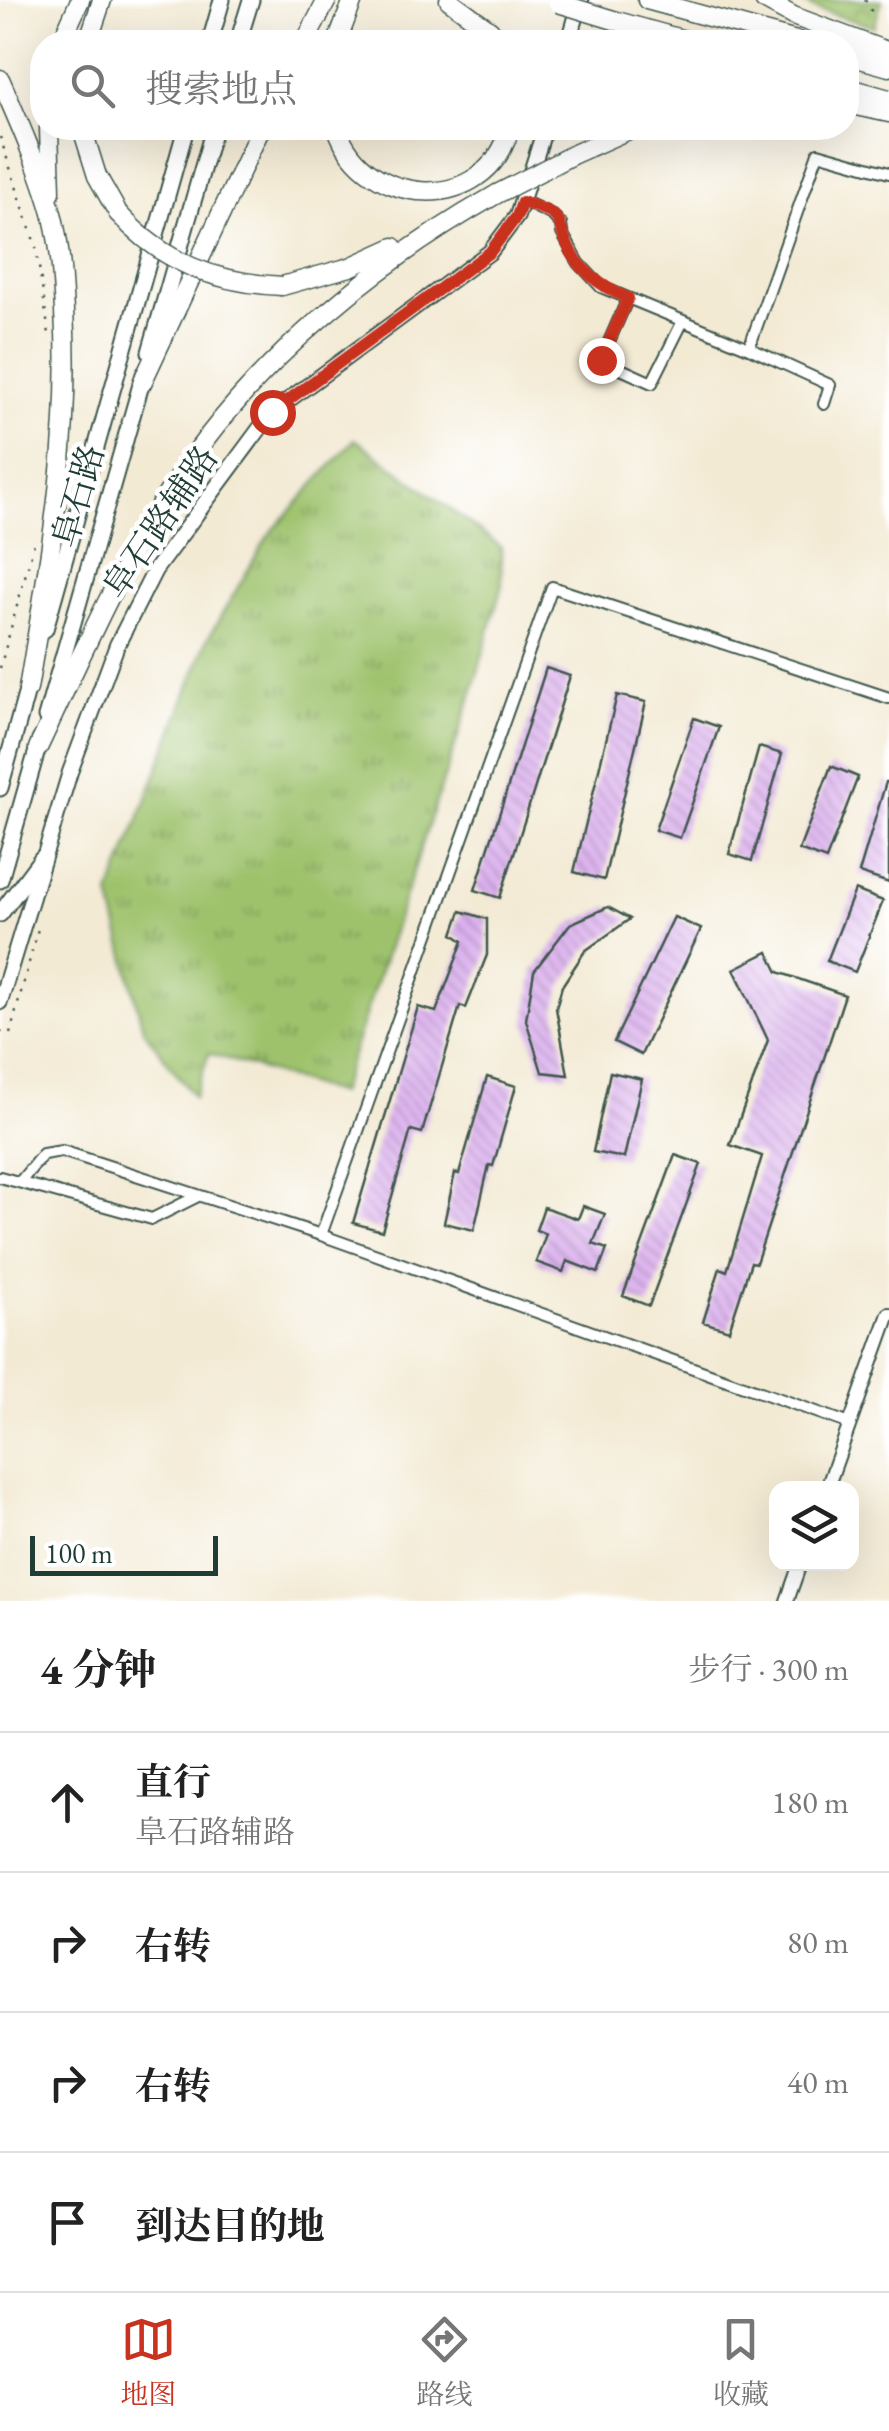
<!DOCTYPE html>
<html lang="zh">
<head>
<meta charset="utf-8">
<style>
	:root { --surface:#fff; --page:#f2f2f2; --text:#222; --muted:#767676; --line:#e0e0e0; --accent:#c8321e }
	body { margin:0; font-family:"EB Garamond","Noto Serif SC",serif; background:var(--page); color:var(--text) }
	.controls { position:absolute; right:30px; bottom:30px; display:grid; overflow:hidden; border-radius:20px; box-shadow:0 10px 40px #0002 }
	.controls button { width:90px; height:90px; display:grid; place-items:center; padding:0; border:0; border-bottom:2px solid var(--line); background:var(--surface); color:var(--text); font:50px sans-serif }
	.scale { position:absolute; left:30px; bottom:25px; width:188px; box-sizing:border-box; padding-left:10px; border:5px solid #1f3d34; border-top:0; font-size:28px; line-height:35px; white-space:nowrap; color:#1f3d34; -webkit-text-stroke:8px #fff; paint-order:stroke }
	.stop { position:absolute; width:30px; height:30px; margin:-22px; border:8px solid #c8321e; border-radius:50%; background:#fff }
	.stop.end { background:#c8321e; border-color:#fff; box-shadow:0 2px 10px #0008 }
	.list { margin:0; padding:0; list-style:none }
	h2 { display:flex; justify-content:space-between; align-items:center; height:130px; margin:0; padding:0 40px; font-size:42px }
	h2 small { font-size:32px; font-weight:400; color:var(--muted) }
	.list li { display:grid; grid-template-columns:65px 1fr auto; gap:30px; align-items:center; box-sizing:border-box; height:140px; padding:0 40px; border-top:2px solid var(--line) }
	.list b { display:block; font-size:38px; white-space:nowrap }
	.list p { margin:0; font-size:32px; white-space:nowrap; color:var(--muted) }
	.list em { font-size:32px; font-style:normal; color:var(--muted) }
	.icon { flex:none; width:55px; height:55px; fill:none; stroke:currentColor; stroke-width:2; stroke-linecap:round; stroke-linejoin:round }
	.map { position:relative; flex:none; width:889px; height:1601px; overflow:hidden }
	.search { position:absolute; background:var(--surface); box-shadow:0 10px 40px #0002; left:30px; right:30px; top:30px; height:110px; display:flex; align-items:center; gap:25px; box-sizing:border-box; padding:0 35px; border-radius:40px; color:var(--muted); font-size:38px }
	.sheet { height:690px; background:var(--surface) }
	nav { display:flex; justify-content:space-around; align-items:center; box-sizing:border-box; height:140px; border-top:2px solid var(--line); background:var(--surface); font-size:28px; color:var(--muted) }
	nav a { display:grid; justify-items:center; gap:5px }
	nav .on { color:var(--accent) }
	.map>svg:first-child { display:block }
	.grass { fill:url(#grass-tufts); stroke:#5e8050; stroke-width:2.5 }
	.park { fill:url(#park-crowns); stroke:#5e8050; stroke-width:2.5 }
	.building { fill:url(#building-back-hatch) }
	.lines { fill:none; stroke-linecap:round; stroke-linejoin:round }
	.minor-casing { stroke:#3f574c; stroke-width:14 }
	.tertiary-casing { stroke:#3f574c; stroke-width:16 }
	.secondary-casing { stroke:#3f574c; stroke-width:18 }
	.trunk-casing { stroke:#3f574c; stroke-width:19 }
	.motorway-casing { stroke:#3f574c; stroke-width:21 }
	.path { stroke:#3f574c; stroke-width:2.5; stroke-dasharray:2.5 8; stroke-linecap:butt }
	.minor { stroke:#fff; stroke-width:10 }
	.tertiary { stroke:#fff; stroke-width:12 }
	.secondary { stroke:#fff; stroke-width:14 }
	.trunk { stroke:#fff; stroke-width:15 }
	.motorway { stroke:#fff; stroke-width:18 }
	.motorway-bridge-casing { stroke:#3f574c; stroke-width:21; stroke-linecap:butt }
	.motorway-bridge { stroke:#fff; stroke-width:18 }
	.route { stroke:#c8321e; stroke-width:12 }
	.labels { text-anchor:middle; stroke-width:9; stroke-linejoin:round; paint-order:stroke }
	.street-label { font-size:35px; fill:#1f3d34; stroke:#fff }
</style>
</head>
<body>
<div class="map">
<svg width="889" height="1601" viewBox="0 0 889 1601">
	<defs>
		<pattern id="grass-tufts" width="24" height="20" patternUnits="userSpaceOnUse" patternTransform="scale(2.5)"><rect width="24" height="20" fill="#9ec26c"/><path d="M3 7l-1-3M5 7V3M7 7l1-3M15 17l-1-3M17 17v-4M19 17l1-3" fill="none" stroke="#809f5a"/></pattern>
		<pattern id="park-crowns" width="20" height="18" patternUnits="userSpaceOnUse" patternTransform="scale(2.5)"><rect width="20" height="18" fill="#9ec26c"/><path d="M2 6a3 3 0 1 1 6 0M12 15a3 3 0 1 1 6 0" fill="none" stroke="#809f5a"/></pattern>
		<pattern id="building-back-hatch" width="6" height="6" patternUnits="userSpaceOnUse" patternTransform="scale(2.5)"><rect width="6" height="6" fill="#dbafee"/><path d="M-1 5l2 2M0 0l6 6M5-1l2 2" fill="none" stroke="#b190c2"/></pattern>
	</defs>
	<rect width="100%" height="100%" fill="#fff"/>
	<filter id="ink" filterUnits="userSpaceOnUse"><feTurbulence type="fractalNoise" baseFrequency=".01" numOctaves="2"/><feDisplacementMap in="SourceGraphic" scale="20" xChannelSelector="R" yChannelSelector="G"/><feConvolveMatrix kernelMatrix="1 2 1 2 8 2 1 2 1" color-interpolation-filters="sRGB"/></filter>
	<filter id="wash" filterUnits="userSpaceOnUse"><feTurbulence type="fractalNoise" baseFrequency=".0048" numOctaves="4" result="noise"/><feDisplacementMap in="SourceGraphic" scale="40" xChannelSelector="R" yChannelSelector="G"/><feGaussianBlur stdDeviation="2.25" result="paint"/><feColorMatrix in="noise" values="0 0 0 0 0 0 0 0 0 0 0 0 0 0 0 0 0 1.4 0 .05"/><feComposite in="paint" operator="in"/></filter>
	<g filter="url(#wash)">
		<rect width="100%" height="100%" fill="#f3ead4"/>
		<path class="grass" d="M355,439L501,547L502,584L472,694L339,1094L209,1053L194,1097L143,1029L110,895L207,640L268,536Z"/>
		<path class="park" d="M801,0H882L874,27L811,7Z"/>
		<g id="blocks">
			<path class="building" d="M546,668L570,676L500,898L475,890Z
				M617,695L646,702L604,880L574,872Z
				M694,718L719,727L680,838L655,830Z
				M759,747L782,754L752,861L729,854Z
				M831,766L858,777L826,860L799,850Z
				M886,782H889V883L859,873Z
				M855,890L883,901L855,972L827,961Z
				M608,907L630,919L585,951L562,986L556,1008L568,1075L542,1072L526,1020L534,971L570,924Z
				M461,911L487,919V955L466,1008L460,1006L422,1133L411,1130L382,1231L353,1223L418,1007L436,1012L463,941L453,934Z
				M674,917L701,929L641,1055L614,1042Z
				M768,952L778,972L845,995L756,1263L751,1262L729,1330L703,1322L720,1268L727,1271L762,1156L730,1145L768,1040L734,969Z
				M610,1072L642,1079L624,1158L593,1152Z
				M487,1077L516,1086L493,1166L489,1165L474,1230L444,1223L455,1173L459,1174Z
				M675,1155L701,1164L649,1306L623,1296Z
				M583,1206L605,1214L593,1244L607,1249L598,1273L567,1261L563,1272L536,1262L546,1234L536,1230L544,1207L578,1219Z"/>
		</g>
	</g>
	<g filter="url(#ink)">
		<use href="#blocks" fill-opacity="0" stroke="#3f574c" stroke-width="2.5"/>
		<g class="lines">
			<defs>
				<path id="minor" d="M523,201L552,215L561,224L562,233L579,263L601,287L749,348L818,153L889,173
					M628,298L601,360L652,383L683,321
					M749,348L830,385L824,404
					M0,1177L152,1219L196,1197
					M20,1182L43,1154L62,1151L321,1235L850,1424
					M321,1235L552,587L889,698"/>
				<path id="tertiary" d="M827,1488L889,1314
					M787,1601L800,1564"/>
				<path id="secondary" d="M569,42L581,0
					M0,1002L70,772L117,645L155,570L272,412L490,252L517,216L545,128"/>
				<path id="trunk" d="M210,42L222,0
					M238,42L251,0
					M150,352L214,128
					M45,629L186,128
					M46,717L144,374
					M0,788L30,680
					M0,880L40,740
					M0,914L42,858"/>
				<path id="motorway" d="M449,0L490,30L498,42
					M647,0L800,42
					M764,0L793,16L889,52
					M617,21L692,42
					M61,42L80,0
					M88,42L102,0
					M305,42L327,0
					M337,42L353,0
					M846,55L889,67
					M0,79C18,120 37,163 50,206C60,239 62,277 64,311C72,439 49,563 28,689
					M846,87L889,99
					M846,104L889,113
					M49,128L51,192
					M82,128L97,176L118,213
					M337,128C365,209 487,216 510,128
					M572,155L633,128
					M282,286L350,267L394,247
					M142,383L261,128
					M38,748C75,670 109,591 153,517C236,377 357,274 497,194"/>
			</defs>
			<use href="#minor" class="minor-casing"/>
			<use href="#tertiary" class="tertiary-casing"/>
			<use href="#secondary" class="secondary-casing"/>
			<use href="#trunk" class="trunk-casing"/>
			<use href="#motorway" class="motorway-casing"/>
			<path class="path" d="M865,0L873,14
				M0,137L36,247L49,334
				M0,668L35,540
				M0,1031L10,1034L39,925"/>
			<use href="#minor" class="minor"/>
			<use href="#tertiary" class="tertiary"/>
			<use href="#secondary" class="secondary"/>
			<use href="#trunk" class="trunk"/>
			<use href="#motorway" class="motorway"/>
			<defs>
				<path id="motorway-bridge" d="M558,3L617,21
					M497,194L572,155
					M118,213C163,263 216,283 282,286"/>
			</defs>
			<use href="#motorway-bridge" class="motorway-bridge-casing"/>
			<use href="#motorway-bridge" class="motorway-bridge"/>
		</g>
	</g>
	<g class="lines" filter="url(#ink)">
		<path class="route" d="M272,412L490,252L517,216L522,202C532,205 543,208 552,214C560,220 560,225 563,234C574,266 598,286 628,298L601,360"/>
	</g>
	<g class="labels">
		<g class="street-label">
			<text transform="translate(78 496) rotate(-74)" y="12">阜石路</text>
			<text transform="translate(160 522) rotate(-56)" y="12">阜石路辅路</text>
		</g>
	</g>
</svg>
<div class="controls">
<button><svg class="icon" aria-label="layers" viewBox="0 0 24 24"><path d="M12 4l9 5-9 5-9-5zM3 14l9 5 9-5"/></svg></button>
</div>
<div class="scale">100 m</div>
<div class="stop" style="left:272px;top:412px"></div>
<div class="stop end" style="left:601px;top:360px"></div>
<div class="search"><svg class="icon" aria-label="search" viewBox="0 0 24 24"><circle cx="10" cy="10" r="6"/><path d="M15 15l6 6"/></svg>搜索地点</div>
</div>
<section class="sheet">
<h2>4 分钟<small>步行 · 300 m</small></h2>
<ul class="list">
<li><svg class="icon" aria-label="ahead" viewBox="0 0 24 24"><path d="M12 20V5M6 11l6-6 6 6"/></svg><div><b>直行</b><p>阜石路辅路</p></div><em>180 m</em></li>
<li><svg class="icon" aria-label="right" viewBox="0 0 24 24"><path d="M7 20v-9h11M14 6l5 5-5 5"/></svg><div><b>右转</b></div><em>80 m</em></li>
<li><svg class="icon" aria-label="right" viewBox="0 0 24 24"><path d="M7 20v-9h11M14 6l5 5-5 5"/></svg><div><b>右转</b></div><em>40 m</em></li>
<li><svg class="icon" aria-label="arrive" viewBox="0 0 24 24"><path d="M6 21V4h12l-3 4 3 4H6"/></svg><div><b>到达目的地</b></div></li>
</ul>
</section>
<nav>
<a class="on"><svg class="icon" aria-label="map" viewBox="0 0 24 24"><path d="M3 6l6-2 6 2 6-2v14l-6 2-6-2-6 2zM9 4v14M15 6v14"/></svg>地图</a>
<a><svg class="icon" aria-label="directions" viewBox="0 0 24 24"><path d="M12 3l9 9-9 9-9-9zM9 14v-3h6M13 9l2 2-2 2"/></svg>路线</a>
<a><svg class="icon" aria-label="saved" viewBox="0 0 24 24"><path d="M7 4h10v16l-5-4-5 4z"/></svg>收藏</a>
</nav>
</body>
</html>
